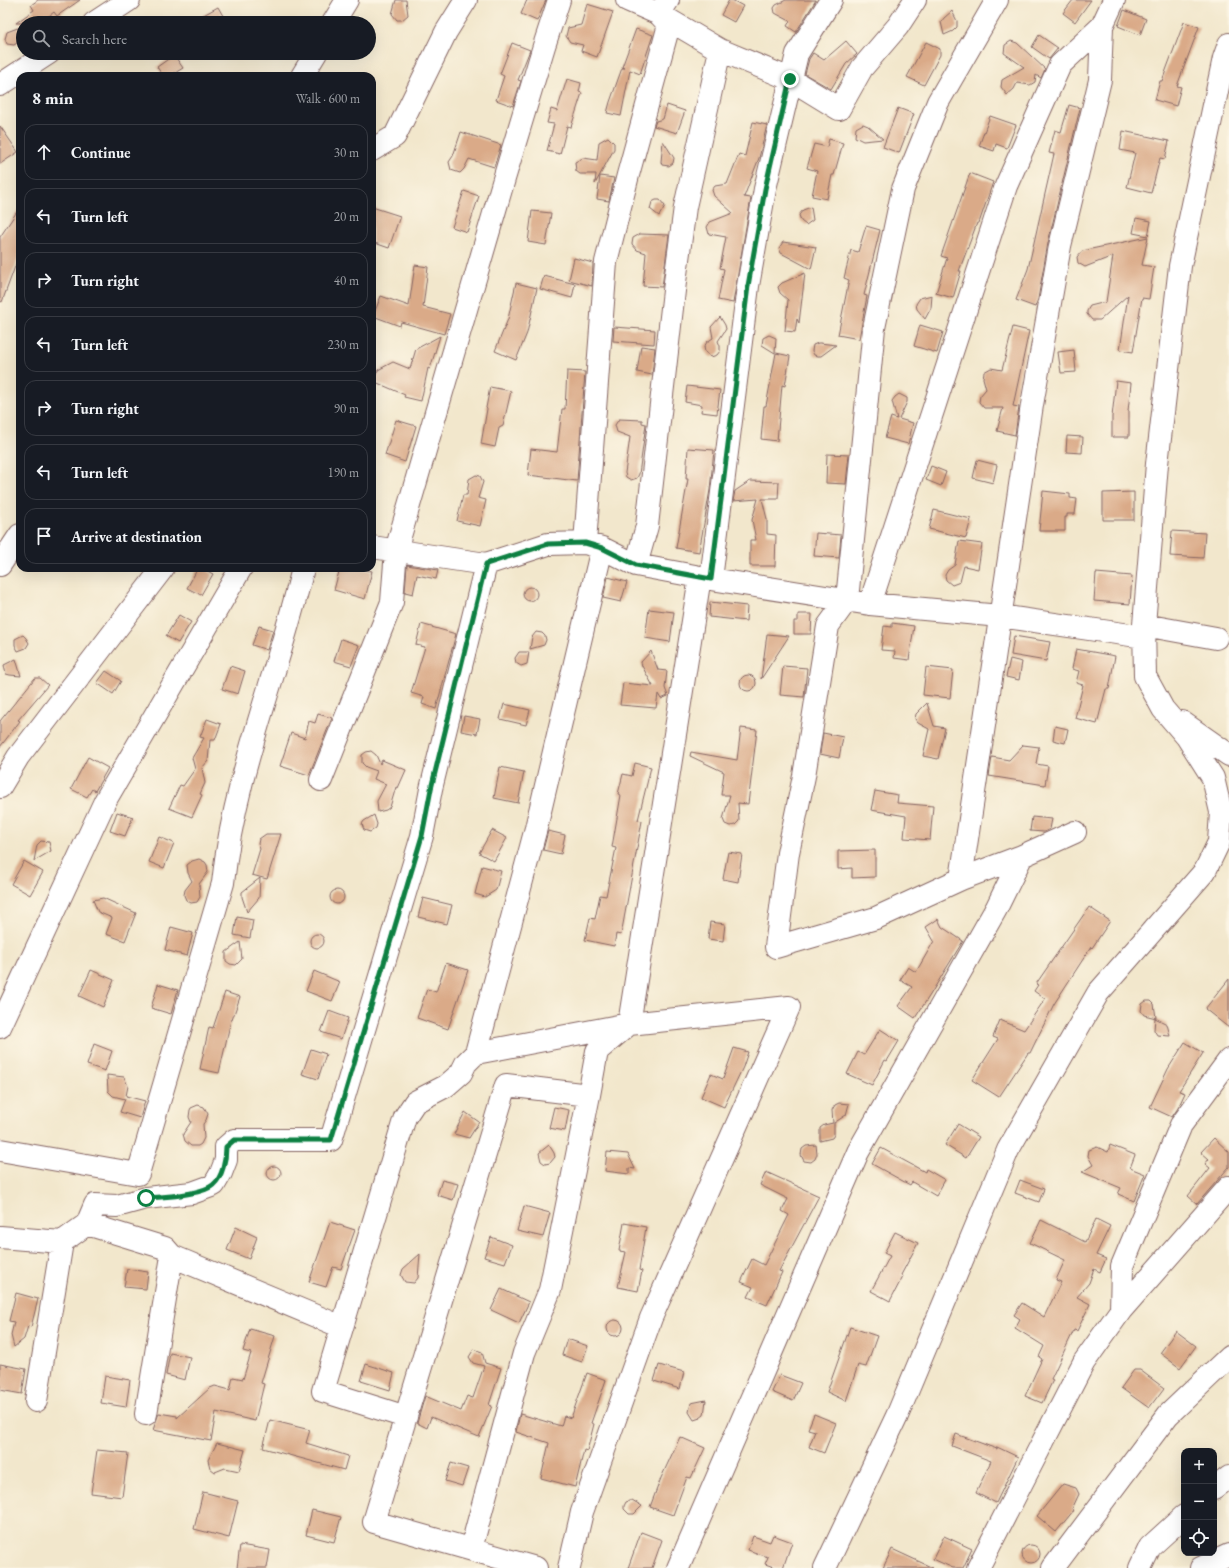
<!DOCTYPE html>
<html lang="en">
<head>
<meta charset="utf-8">
<style>
	:root { --surface:#171b24; --page:#242831; --text:#f1f3f6; --muted:#9ea1a6; --line:#363941 }
	body { margin:0; font-family:"EB Garamond",serif; background:var(--page); color:var(--text) }
	.controls { position:absolute; right:12px; bottom:12px; display:grid; overflow:hidden; border-radius:8px; box-shadow:0 4px 16px #0002 }
	.controls button { width:36px; height:36px; display:grid; place-items:center; padding:0; border:0; border-bottom:1px solid var(--line); background:var(--surface); color:var(--text); font:20px sans-serif }
	.stop { position:absolute; width:12px; height:12px; margin:-9px; border:3px solid #0b8043; border-radius:50%; background:#fff }
	.stop.end { background:#0b8043; border-color:#fff; box-shadow:0 1px 4px #0008 }
	.list { margin:0; padding:0; list-style:none }
	h2 { display:flex; justify-content:space-between; align-items:center; height:52px; margin:0; padding:0 16px; font-size:17px }
	h2 small { font-size:13px; font-weight:400; color:var(--muted) }
	.list li { display:grid; grid-template-columns:26px 1fr auto; gap:12px; align-items:center; box-sizing:border-box; height:56px; margin:0 8px 8px; padding:0 8px; border:1px solid var(--line); border-radius:12px }
	.list b { display:block; font-size:15px; white-space:nowrap }
	.list em { font-size:13px; font-style:normal; color:var(--muted) }
	.icon { flex:none; width:22px; height:22px; fill:none; stroke:currentColor; stroke-width:2; stroke-linecap:round; stroke-linejoin:round }
	.map { position:relative; flex:none; width:1229px; height:1568px; overflow:hidden }
	.search { position:absolute; background:var(--surface); box-shadow:0 4px 16px #0002; left:16px; top:16px; width:360px; height:44px; display:flex; align-items:center; gap:10px; box-sizing:border-box; padding:0 14px; border-radius:22px; color:var(--muted); font-size:15px }
	.panel { position:absolute; background:var(--surface); box-shadow:0 4px 16px #0002; left:16px; top:72px; width:360px; height:500px; border-radius:12px }
	.map>svg:first-child { display:block }
	.building { fill:#daaa88 }
	.lines { fill:none; stroke-linecap:round; stroke-linejoin:round }
	.minor-casing { stroke:#856563; stroke-width:24 }
	.minor { stroke:#fff; stroke-width:22 }
	.route { stroke:#0b8043; stroke-width:5 }
</style>
</head>
<body>
<div class="map">
<svg width="1229" height="1568" viewBox="0 0 1229 1568">
	<rect width="100%" height="100%" fill="#fcf5e5"/>
	<filter id="ink" filterUnits="userSpaceOnUse"><feTurbulence type="fractalNoise" baseFrequency=".025" numOctaves="2"/><feDisplacementMap in="SourceGraphic" scale="8" xChannelSelector="R" yChannelSelector="G"/><feConvolveMatrix kernelMatrix="1 2 1 2 8 2 1 2 1" color-interpolation-filters="sRGB"/></filter>
	<filter id="wash" filterUnits="userSpaceOnUse"><feTurbulence type="fractalNoise" baseFrequency=".012" numOctaves="4" result="noise"/><feDisplacementMap in="SourceGraphic" scale="16" xChannelSelector="R" yChannelSelector="G"/><feGaussianBlur stdDeviation="0.9" result="paint"/><feColorMatrix in="noise" values="0 0 0 0 0 0 0 0 0 0 0 0 0 0 0 0 0 1.4 0 .05"/><feComposite in="paint" operator="in"/></filter>
	<g filter="url(#wash)">
		<rect width="100%" height="100%" fill="#f2e7cc"/>
		<g id="blocks">
			<path class="building" d="M38,0H80L57,16L54,12L40,23H16L34,10L31,5Z
				M396,0H406L408,15L402,20H397L392,14Z
				M527,0H546L537,21L521,14Z
				M729,0H732L743,6L734,22L721,15Z
				M786,0H816L796,32L787,26L790,21L775,13L774,8L776,5Z
				M1073,0H1091L1075,22L1063,13Z
				M587,4L613,12L597,57L581,51L583,45L570,42L566,36L568,28L581,25Z
				M218,7L227,23H189Z
				M1124,10L1146,19L1140,35L1118,26Z
				M952,11L957,21V27L953,31L944,35L941,22L944,18Z
				M1184,22L1199,27L1177,86L1181,87L1176,106L1155,100L1160,81H1162Z
				M23,26V39L14,45L7,44L5,39L7,32Z
				M636,29L653,35L640,74L630,70L621,116L607,113L610,102L622,68H625L622,67Z
				M1039,35L1058,48L1049,59L1032,47Z
				M846,41L857,54L846,64L831,89L805,74L809,59L813,53L824,60Z
				M1011,41L1017,43L1045,69L1041,78L1036,75L1035,82L1030,85L1017,83L1014,89L1007,95L1001,87L1002,80L1024,67L1004,53L1005,45Z
				M926,42L940,49V55L924,85L907,77Z
				M512,43L530,50L518,80L521,81L513,106L496,100L504,76L500,74Z
				M174,55L183,68L170,76H163L157,67Z
				M567,79L581,83L579,92L582,93L571,127L567,126L560,154L547,151L554,124L547,123L551,109L557,111Z
				M667,105L685,111L677,133L654,126L656,121L663,119Z
				M1069,105L1080,108L1048,243L1038,299L1035,307L1016,300L1028,269L1054,154L1049,153L1055,130L1061,132Z
				M898,108L914,114L899,153L883,147Z
				M990,116L1016,125L1007,148L996,144L994,151L979,146Z
				M753,122L767,125L759,158L744,197L751,198L733,303L718,300L724,269L720,268L726,237L709,234L707,227L710,222L733,213L714,196L712,190L715,186L727,184L739,154L745,156Z
				M863,124L868,126L883,139L863,141L855,137L856,128Z
				M0,126L18,152L0,164Z
				M1123,131L1169,141L1165,159L1160,158L1151,193L1127,187L1135,153L1120,150Z
				M461,132L501,145L494,167L469,159L464,169L460,173L451,170L449,162L453,156Z
				M608,137L614,143V149L595,184L596,174H580L576,171L575,162L583,158L597,160L599,142Z
				M829,139L843,143L834,175H832L827,199L812,196L817,171L807,168L814,144L827,147Z
				M663,141L674,158L673,163L669,166L662,165L661,162Z
				M970,173L993,182L979,223H977L959,271H961L953,298L936,293L947,258L941,256Z
				M600,176L614,178L609,201L597,199Z
				M464,191L479,196L467,232L452,227Z
				M656,200H660L665,206L659,216L650,209L652,202Z
				M20,207V253L2,302L0,301V237Z
				M372,207L400,216L389,248L372,242Z
				M811,207L813,220L806,225L801,221L799,215L803,210Z
				M532,211L551,213L546,245L528,242Z
				M1136,218L1151,221L1148,236L1133,233Z
				M866,226L880,230L864,295L867,296L859,339L838,335L849,280L844,278L851,250L858,252Z
				M640,234L669,235L662,287L643,286L646,253L637,250L632,244L633,238Z
				M1148,237L1142,265L1154,267L1149,299L1142,298L1133,352L1120,350L1128,295L1100,320H1092L1087,314V311L1090,306L1106,302L1113,256L1085,267L1078,263L1077,257L1082,251Z
				M783,242L816,247L811,269L781,253L779,248Z
				M574,258L593,263L592,286L569,280Z
				M415,265L428,267L423,307L450,314L444,334L401,322L400,326L373,316L381,296L409,306Z
				M805,273L799,323L797,319L795,332L785,331L788,300L780,293L778,287L782,283Z
				M544,276L575,284L572,298L540,289Z
				M516,283L537,288L527,333L516,360L495,351L508,319Z
				M932,295L931,308L925,319L917,309L916,304L920,298Z
				M720,317L725,325L726,329L718,341L720,346V351L717,355L711,357L705,352L704,347L707,342L713,338L711,327Z
				M920,325L943,332L937,353L914,346Z
				M614,327L655,330L654,344L613,341Z
				M1013,327L1029,331L1013,406L1019,407L1015,435L997,431L1003,408H984L979,402L980,396L986,389L983,378L984,372L991,368L1002,370Z
				M769,335L776,338L775,353L762,345L763,338Z
				M440,336L430,369L428,368L421,401L404,397L405,395L373,381L378,370L393,362L410,369L416,349Z
				M818,343H820L836,345L821,356H818L814,355L812,351L813,345Z
				M641,346L655,348L652,375L637,372Z
				M1074,350L1076,372L1061,373L1058,352Z
				M776,353L790,356L785,386L782,385L777,441L761,439L764,406H766Z
				M567,371L585,372L577,481L528,475L531,449L557,452L562,409H565Z
				M1116,381L1131,383L1128,411H1129V437H1112V417Z
				M687,386L720,390L717,414L701,412L702,405L685,402Z
				M490,387L511,391L503,426L499,428L495,447L481,444L487,409L486,408Z
				M899,394L907,398V402L899,419L913,423L908,444L885,438L891,417L897,419L892,401L895,397Z
				M619,419L642,420V423L646,424L639,474L637,478L631,480L626,477L625,473L630,437L617,432L615,425Z
				M396,420L416,426L405,462L385,455Z
				M1067,436L1083,437L1082,453L1066,452Z
				M688,448L714,450L710,490L699,552L676,548L688,479H686Z
				M827,454L849,455L846,484L826,483Z
				M977,460L997,465L993,483L973,478Z
				M931,466L946,472L941,486L926,480Z
				M476,475L480,476L483,482L478,498L486,500L480,526L457,521L463,495H467L469,479Z
				M750,481L779,482L778,499H762L767,519V534L776,535L775,566H750V540H756L752,520L758,499L733,501L735,491Z
				M1043,491L1070,494V498L1077,499L1075,514H1067V517H1065V531H1039Z
				M1134,492V520H1103V493Z
				M934,510L971,519L966,538L929,529Z
				M1172,531L1205,533L1203,558L1170,556Z
				M816,533L841,535L839,558L814,556Z
				M959,541L982,544L978,569L964,566L960,582L952,585L946,580L945,575L948,570L955,565Z
				M407,565L438,570L436,579L417,575L413,594L405,592Z
				M198,568H202L213,574L201,595L187,588Z
				M340,568H359L372,571L365,599L334,590Z
				M1096,573L1132,576L1130,604L1094,601Z
				M608,577L627,582L621,602L603,598Z
				M523 594a7 7 0 1 1 14 0a7 7 0 1 1-14 0Z
				M710,602L747,606L746,621L709,617Z
				M649,609L674,612L670,642L645,638Z
				M798,614H812L811,634H794V621H798Z
				M179,615L191,622L178,643L166,636Z
				M892,623L914,626L909,660L894,658L895,651L881,650L884,626L892,627Z
				M421,624L456,634L436,709L422,704L424,697L411,693L425,647L416,645Z
				M259,626L273,630L267,650L252,645Z
				M536,632L542,633L545,636L546,640L544,645L530,649L532,637Z
				M767,634L789,636L761,679Z
				M23,635L26,638L29,643L26,648L18,651L15,645V639Z
				M1014,636L1050,642L1046,661L1011,655Z
				M341,639L359,645L351,666L334,661Z
				M1076,649L1115,656L1109,689H1106L1097,724L1075,718L1083,685L1076,683L1079,671L1072,669Z
				M651,651L658,670L667,671L665,688L668,696L661,699L658,694L656,708L620,705L623,683L653,686L642,666L641,662Z
				M519,652H529L527,664L521,666L516,663L515,658Z
				M16,659L21,676L10,675L6,674L5,670L4,665Z
				M1010,659L1022,662L1019,680L1006,677Z
				M230,666L245,671L238,694L222,689Z
				M783,666L807,668L804,697L780,695Z
				M926,667L953,670L950,698L923,695Z
				M106,671L121,681L113,694L97,683Z
				M740 683a8 8 0 1 1 16 0a8 8 0 1 1-16 0Z
				M35,678H40L48,685L18,720L20,721L0,747V721Z
				M927,703L934,726L945,728L938,759L923,756L929,729L918,723L915,719L916,714Z
				M504,704L530,710L526,725L500,719Z
				M318,714L332,718L309,775L280,766L291,733L305,738L309,721L315,723Z
				M464,716L480,719L477,734L461,731Z
				M207,719L221,724L215,740H210L208,761L202,768L205,783L200,794L202,795L192,817L169,808L180,785L183,786L195,769L192,758L204,738L200,737Z
				M1055,726L1068,729L1065,743L1053,740Z
				M741,728L757,730L748,804L738,803L739,821L735,825L730,826L725,824L723,819L730,795H721L724,772L690,756L691,752L737,760Z
				M823,733L843,737L839,758L820,754Z
				M1023,745L1039,747L1036,764L1048,766L1045,785L989,776L992,757L1009,760Z
				M371,751L376,755L380,764L382,760L406,770L398,788L396,787L390,807L386,810L378,812L377,801L386,784L374,779L377,771L366,767L362,763V755L366,752Z
				M88,757L108,768L95,791L92,789L87,797L71,789Z
				M635,763L651,767L638,820L642,821L621,935L616,934L614,946L585,940L590,918L595,919L600,895L606,896L616,848L612,847L621,795L618,794L623,774L632,776Z
				M500,767L524,772L518,803L494,798Z
				M875,791L898,795L897,803L933,806L930,840L904,838L906,816L871,810Z
				M117,812L133,817L125,836L110,831Z
				M374,815L377,824L376,828L370,832L364,830L362,824L364,821Z
				M1032,817L1052,819L1050,829L1044,832L1030,831Z
				M492,830L507,838L494,861L479,853Z
				M548,831L565,835L561,854L543,850Z
				M266,834H281L267,879L252,875L260,849L258,844L259,839Z
				M159,837L174,843L164,868L149,862Z
				M41,841L49,842L51,851L34,861L37,845Z
				M875,850V877L852,878V868L838,869V851Z
				M728,852L742,854L738,882L723,879Z
				M199,859L205,862L207,865L208,872L199,884L200,897L197,902L191,903L186,900L184,895L185,890L192,881L188,873L187,865L192,861Z
				M24,861L43,872L30,895L11,884Z
				M482,866L501,871L496,890L485,897L475,894Z
				M260,878L259,898L247,912L242,897V892Z
				M330 897a7 7 0 1 1 14 0a7 7 0 1 1-14 0Z
				M103,898L136,913L125,941L106,934L112,918L98,912L93,900Z
				M423,898L452,905L447,924L418,917Z
				M1089,907L1110,921L1092,948L1091,947L1054,1004L1030,1053H1028L999,1097L972,1080L998,1039L993,1037L1000,1020L1024,1030L1045,999L1034,991L1038,985L1036,984Z
				M237,917L253,920L250,938L234,935Z
				M938,919L942,927L963,941L930,995L915,1018L898,1006L912,987L900,980L908,967L916,972L934,941L926,927Z
				M710,922L725,924L723,941L708,939Z
				M171,927L193,933L187,956L165,950Z
				M310 941a7 7 0 1 1 14 0a7 7 0 1 1-14 0Z
				M240,942L242,959L236,965L230,964L226,961V952Z
				M446,963L468,970L448,1029L417,1018L427,989L436,992Z
				M91,970L114,980L103,1007L79,996Z
				M314,971L340,982L332,1001L306,991Z
				M1229,979V1028L1205,1009Z
				M158,984L178,990L171,1014L151,1008Z
				M225,992L240,997L232,1020H231L219,1073L200,1069L209,1027L213,1028Z
				M1146,1001H1151L1154,1004L1156,1018L1144,1015L1141,1011L1142,1004Z
				M329,1011L348,1018L341,1039L321,1032Z
				M1155,1018L1167,1024L1170,1036L1157,1035L1154,1030Z
				M880,1029L899,1041L887,1061L885,1060L872,1085L847,1074L858,1052L864,1055Z
				M1185,1042L1203,1053L1179,1091L1185,1093L1178,1108L1172,1117L1150,1107L1168,1069Z
				M94,1044L112,1051L105,1071L87,1065Z
				M734,1048L748,1052L743,1067L724,1107L701,1097L711,1074L723,1079Z
				M311,1049L326,1054L318,1079L302,1074Z
				M107,1075L124,1077L128,1086L126,1096L145,1101L140,1118L120,1112L125,1099L113,1096L108,1091Z
				M839,1103L849,1104L846,1115L834,1123V1135L832,1138L820,1141V1128L824,1125L833,1123L832,1110L835,1105Z
				M198,1105L204,1107L208,1114L206,1120L203,1124L204,1138L201,1144L198,1146H191L185,1141L183,1134L191,1122L189,1117L190,1110L191,1108Z
				M554,1107L569,1110L565,1131L549,1128Z
				M465,1112L479,1122L469,1138L454,1134Z
				M958,1124L979,1137L966,1158L945,1145Z
				M1214,1138L1229,1152V1167L1197,1204L1188,1196L1210,1168L1205,1164L1209,1159L1201,1152Z
				M549,1145L554,1153L555,1157L550,1163L545,1164L541,1161L539,1153Z
				M816,1145L817,1154L815,1159L811,1162L804,1161L801,1155L802,1149L806,1146Z
				M1110,1145L1135,1155L1130,1168L1145,1174L1134,1201L1118,1194L1121,1188L1082,1172L1093,1165L1088,1156L1089,1150L1097,1147L1108,1152Z
				M881,1148L925,1172L926,1169L945,1180L936,1196L912,1182L910,1185L872,1164Z
				M607,1152L628,1154L635,1169L629,1168V1174L605,1171Z
				M267 1173a7 7 0 1 1 14 0a7 7 0 1 1-14 0Z
				M766,1172L819,1196L779,1271L782,1272L767,1305L748,1297L753,1287L741,1282L752,1259L764,1265L789,1215L782,1211L788,1199L760,1185Z
				M442,1180L458,1184L453,1200L437,1195Z
				M1020,1180L1044,1189L1039,1202L1015,1193Z
				M524,1206L550,1213L543,1237L517,1231Z
				M1096,1219L1110,1226L1096,1255L1106,1259L1100,1272L1094,1269L1089,1283L1077,1297L1090,1304L1077,1331L1074,1330L1051,1379L1053,1380L1042,1403L1025,1396L1042,1359L1039,1357L1044,1346L1015,1328L1020,1319L1014,1315L1022,1303L1044,1317L1061,1282L1056,1280L1065,1260L1030,1243L1041,1220L1085,1242Z
				M330,1222L355,1230L341,1269L333,1267L326,1287L309,1282Z
				M624,1223L646,1227L639,1270L642,1271L638,1291L618,1287L626,1252L619,1251Z
				M236,1227L257,1237L249,1259L227,1250Z
				M895,1232L918,1243L901,1275L903,1276L890,1301L871,1291L890,1256L884,1253Z
				M491,1237L512,1245L505,1263L484,1257Z
				M420,1254L418,1278L414,1283L405,1282L401,1275L403,1269Z
				M127,1269L148,1272L146,1289L124,1287Z
				M501,1289L529,1302L519,1323L491,1310Z
				M16,1293L38,1299L31,1327L28,1326L24,1339L14,1347L11,1335L14,1322L9,1321Z
				M607 1328a8 8 0 1 1 16 0a8 8 0 1 1-16 0Z
				M850,1327L877,1336L866,1367L858,1365L846,1401L827,1392Z
				M250,1329L275,1336L261,1383L264,1384L255,1421L216,1412L211,1441L153,1430L159,1413L177,1416V1418L210,1388L215,1386L230,1390L233,1377L243,1379L251,1353L243,1351Z
				M1176,1331L1196,1346L1180,1368L1160,1353Z
				M567,1339L588,1346L582,1362L562,1355Z
				M474,1349L482,1352L485,1363L501,1368L489,1405L492,1406L479,1437L431,1417L427,1428L417,1423L425,1396L461,1411L467,1396L473,1398L484,1366L473,1363L469,1357Z
				M170,1353L190,1357L185,1380L166,1375Z
				M0,1364L26,1369L22,1394L0,1390Z
				M366,1364L394,1373L390,1390L361,1381Z
				M659,1365L684,1372L680,1389L654,1381Z
				M1134,1370H1140L1164,1388L1149,1408L1121,1388Z
				M587,1373L606,1380L591,1423L594,1424L587,1451L584,1450L575,1487L541,1478L549,1443L516,1432L520,1414L561,1426L564,1416L571,1418Z
				M780,1375L801,1383L793,1401L772,1392Z
				M105,1376L130,1380L126,1407L101,1403Z
				M706,1400L704,1415L700,1418L694,1420L689,1412L691,1403Z
				M814,1414L836,1423L824,1453L809,1447L815,1431L808,1429Z
				M270,1420L310,1430L306,1443L348,1456L344,1470L263,1448Z
				M956,1434L997,1449V1447L1018,1457L996,1503L976,1493L991,1461L952,1446Z
				M680,1437L705,1448L691,1478L687,1477L673,1515L650,1507L661,1478Z
				M217,1443L245,1450L239,1471L225,1468L215,1472L210,1468L208,1460Z
				M97,1450L128,1453L122,1497L91,1493Z
				M451,1463L468,1468L462,1486L445,1481Z
				M1063,1484L1076,1488L1079,1494L1072,1509L1074,1510L1056,1532L1037,1516Z
				M203,1492L238,1501L229,1538L194,1529Z
				M632,1500L642,1506L634,1514H629L624,1509V1506L626,1502Z
				M312,1510L341,1517L334,1542L306,1535Z
				M641,1532L662,1540L652,1568H628Z
				M773,1535L792,1542L783,1568H777L765,1564L768,1557L748,1550L753,1536L770,1542Z
				M944,1536L972,1549L963,1568H953L933,1559Z
				M240,1545L270,1550L267,1568H237Z
				M1022 1554a9 9 0 1 1 18 0a9 9 0 1 1-18 0Z
				M892,1549L933,1568H883Z"/>
		</g>
	</g>
	<g filter="url(#ink)">
		<use href="#blocks" fill-opacity="0" stroke="#856563" stroke-width="1"/>
		<g class="lines">
			<defs>
				<path id="minor" d="M627,0L659,14L720,50L790,79L839,109L862,68L898,26L915,0
					M997,0L938,102L903,189L874,328L847,600L828,626L804,776L788,853L776,947L876,918L961,879L1022,856L1075,832
					M94,23L129,0
					M333,23L347,0
					M302,76L316,53
					M0,85L49,53
					M372,150L395,136L446,32L466,0
					M585,543L606,262L628,175L669,25L659,14L668,0
					M372,547L486,564L548,544L585,543L602,548L636,565L711,579L870,604L1000,616L1144,637
					M0,565L20,535
					M636,565L647,526L675,282L685,207L720,50
					M711,579L748,286L765,189L797,54L831,0
					M870,604L1006,186L1060,65L1102,26
					M1144,625L1216,638
					M1182,722L1229,755
					M321,780L392,602L396,550L504,179L544,46L559,0
					M0,787L18,757L163,568
					M961,879L1032,405L1060,246L1100,80L1102,26L1114,0
					M0,1027L105,801L241,568
					M476,1053L536,828L602,548
					M0,1150L138,1174L223,883C234,775 278,674 303,568
					M87,1224L95,1205L117,1206L146,1198L192,1193L214,1185L221,1173L226,1160V1147L234,1140H331L422,836L431,789L486,564
					M0,1237L62,1242
					M1121,1310L1122,1266L1181,1125L1229,1060
					M36,1401L62,1242L87,1224L165,1248L172,1256L342,1327
					M146,1414L172,1256
					M406,1417L323,1391L405,1117L415,1102L446,1086L461,1073L466,1063L476,1053L629,1024L700,577
					M1214,1489L1229,1477
					M471,1549L524,1353L550,1290L589,1095
					M536,1568L374,1522L506,1085L589,1095L597,1051L629,1024L789,1007L651,1318L582,1512L569,1568
					M678,1568L858,1152L996,909L1022,856
					M825,1568L897,1416L1008,1150L1098,993L1205,871L1219,842L1221,812L1213,778L1187,737L1163,709L1145,676L1144,625L1157,464L1180,266L1224,58L1229,44
					M978,1568L1084,1362L1121,1310L1229,1187
					M1053,1568L1168,1415L1229,1357
					M1140,1568L1150,1547L1184,1516
					M1201,1568L1229,1555"/>
			</defs>
			<use href="#minor" class="minor-casing"/>
			<use href="#minor" class="minor"/>
		</g>
	</g>
	<g class="lines" filter="url(#ink)">
		<path class="route" d="M146,1198C163,1197 201,1195 213,1185C223,1177 226,1158 226,1147L234,1140H331L422,836L431,789L486,564L548,544L585,543L602,548L636,565L711,579L748,286L765,189L790,79"/>
	</g>
</svg>
<div class="controls">
<button>+</button>
<button>−</button>
<button><svg class="icon" aria-label="locate" viewBox="0 0 24 24"><circle cx="12" cy="12" r="6"/><path d="M12 2v4M12 18v4M2 12h4M18 12h4"/></svg></button>
</div>
<div class="stop" style="left:146px;top:1198px"></div>
<div class="stop end" style="left:790px;top:79px"></div>
<div class="search"><svg class="icon" aria-label="search" viewBox="0 0 24 24"><circle cx="10" cy="10" r="6"/><path d="M15 15l6 6"/></svg>Search here</div>
<section class="panel">
<h2>8 min<small>Walk · 600 m</small></h2>
<ul class="list">
<li><svg class="icon" aria-label="ahead" viewBox="0 0 24 24"><path d="M12 20V5M6 11l6-6 6 6"/></svg><div><b>Continue</b></div><em>30 m</em></li>
<li><svg class="icon" aria-label="left" viewBox="0 0 24 24"><path d="M17 20v-9H6M10 6l-5 5 5 5"/></svg><div><b>Turn left</b></div><em>20 m</em></li>
<li><svg class="icon" aria-label="right" viewBox="0 0 24 24"><path d="M7 20v-9h11M14 6l5 5-5 5"/></svg><div><b>Turn right</b></div><em>40 m</em></li>
<li><svg class="icon" aria-label="left" viewBox="0 0 24 24"><path d="M17 20v-9H6M10 6l-5 5 5 5"/></svg><div><b>Turn left</b></div><em>230 m</em></li>
<li><svg class="icon" aria-label="right" viewBox="0 0 24 24"><path d="M7 20v-9h11M14 6l5 5-5 5"/></svg><div><b>Turn right</b></div><em>90 m</em></li>
<li><svg class="icon" aria-label="left" viewBox="0 0 24 24"><path d="M17 20v-9H6M10 6l-5 5 5 5"/></svg><div><b>Turn left</b></div><em>190 m</em></li>
<li><svg class="icon" aria-label="arrive" viewBox="0 0 24 24"><path d="M6 21V4h12l-3 4 3 4H6"/></svg><div><b>Arrive at destination</b></div></li>
</ul>
</section>
</div>
</body>
</html>
